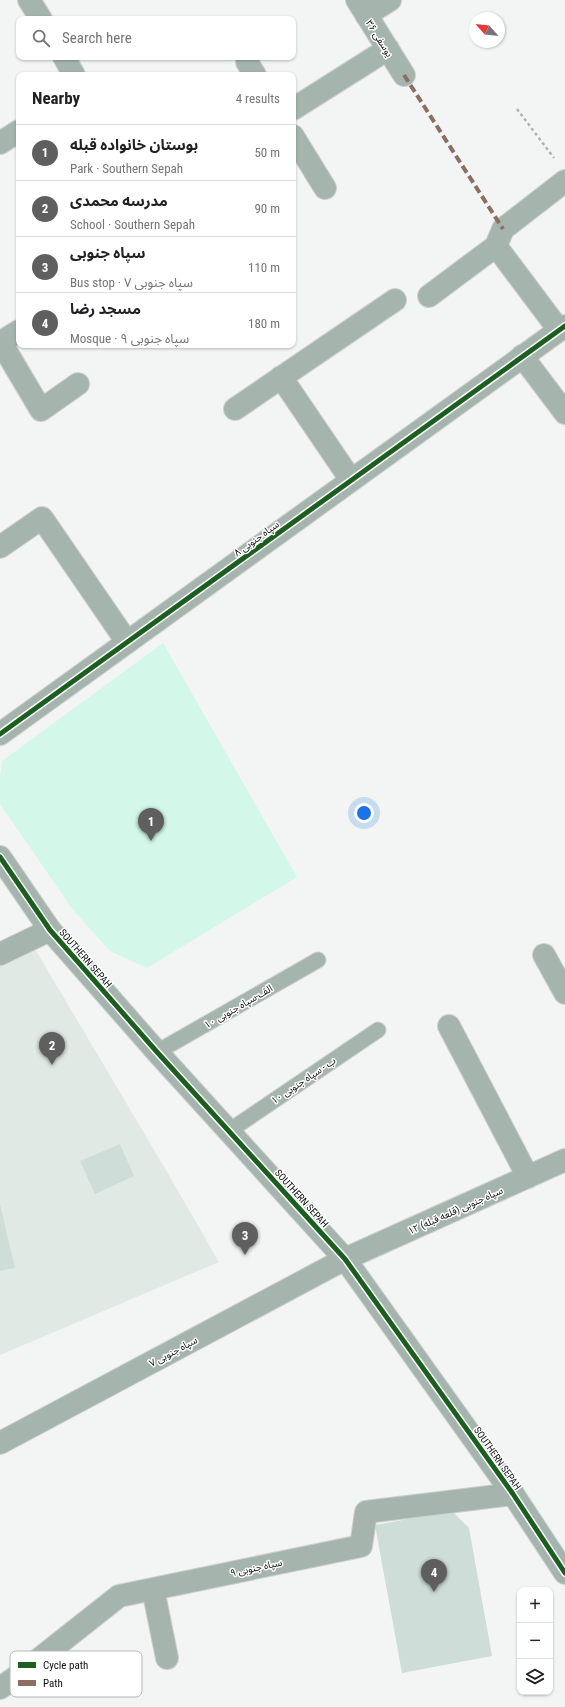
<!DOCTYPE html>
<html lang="en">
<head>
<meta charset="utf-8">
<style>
	:root { --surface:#fff; --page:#f6f6f6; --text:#202124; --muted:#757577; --line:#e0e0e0; --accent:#5e5f5e }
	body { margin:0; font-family:"Roboto Condensed","Noto Sans Arabic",sans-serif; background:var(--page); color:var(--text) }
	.controls { position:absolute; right:12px; bottom:12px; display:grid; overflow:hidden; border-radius:8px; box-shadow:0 1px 3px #0004 }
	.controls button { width:36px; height:36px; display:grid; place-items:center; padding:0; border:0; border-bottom:1px solid var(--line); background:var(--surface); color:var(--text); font:20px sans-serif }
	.compass { position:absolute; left:469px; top:12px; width:36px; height:36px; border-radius:50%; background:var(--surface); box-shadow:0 1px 3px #0004; rotate:297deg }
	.you { position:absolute; left:364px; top:813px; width:14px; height:14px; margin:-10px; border:3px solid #fff; border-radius:50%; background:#1a73e8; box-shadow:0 0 0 6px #1a73e833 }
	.badge { display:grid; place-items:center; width:26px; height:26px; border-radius:50%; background:var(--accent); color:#fff; font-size:13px; font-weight:700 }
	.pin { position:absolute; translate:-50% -33px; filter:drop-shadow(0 1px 2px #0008) }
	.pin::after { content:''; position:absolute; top:21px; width:14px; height:12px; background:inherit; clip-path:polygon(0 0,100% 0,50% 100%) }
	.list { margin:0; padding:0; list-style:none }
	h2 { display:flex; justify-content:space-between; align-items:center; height:52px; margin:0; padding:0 16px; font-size:17px }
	h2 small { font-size:13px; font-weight:400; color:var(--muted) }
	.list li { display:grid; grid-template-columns:26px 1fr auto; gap:12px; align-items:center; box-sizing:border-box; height:56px; padding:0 16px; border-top:1px solid var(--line) }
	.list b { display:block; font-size:15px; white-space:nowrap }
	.list p { margin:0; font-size:13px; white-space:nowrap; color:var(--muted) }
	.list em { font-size:13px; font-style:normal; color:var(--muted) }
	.icon { flex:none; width:22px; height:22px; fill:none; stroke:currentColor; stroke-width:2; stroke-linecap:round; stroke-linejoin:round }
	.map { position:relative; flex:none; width:565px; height:1707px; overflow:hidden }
	.search { position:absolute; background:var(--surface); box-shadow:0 1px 3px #0004; left:16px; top:16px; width:280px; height:44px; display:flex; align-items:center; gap:10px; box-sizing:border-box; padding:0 14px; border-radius:8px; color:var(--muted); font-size:15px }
	.panel { position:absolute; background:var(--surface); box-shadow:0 1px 3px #0004; left:16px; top:72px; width:280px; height:276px; border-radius:8px }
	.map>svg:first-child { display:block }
	.built { fill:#e1e9e5 }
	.green { fill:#d3f7e8 }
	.building { fill:#ceddd7 }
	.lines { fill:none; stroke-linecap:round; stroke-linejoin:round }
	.service-casing { stroke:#ced0cf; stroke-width:17 }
	.minor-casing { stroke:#ced0cf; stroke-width:24 }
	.tertiary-casing { stroke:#ced0cf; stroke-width:24 }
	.path { stroke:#abb5b1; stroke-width:2.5; stroke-dasharray:3 3; stroke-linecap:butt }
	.service { stroke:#a5b5ae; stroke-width:15 }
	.minor { stroke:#a5b5ae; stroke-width:22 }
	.tertiary { stroke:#a5b5ae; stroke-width:22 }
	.quiet { stroke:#8d6e63; stroke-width:4; stroke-dasharray:8 4; stroke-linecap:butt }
	.cycleway-casing { stroke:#fff; stroke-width:8 }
	.cycleway { stroke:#1b5e20; stroke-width:5 }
	.labels { text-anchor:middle; stroke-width:3; stroke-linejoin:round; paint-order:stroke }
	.street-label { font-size:10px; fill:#0d0e0e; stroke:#fff }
	.key { fill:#fff; stroke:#b6b7b7; stroke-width:1 }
	.key-label { font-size:11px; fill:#0d0e0e }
</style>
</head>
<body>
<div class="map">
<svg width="565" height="1707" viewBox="0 0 565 1707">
	<rect width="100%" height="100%" fill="#f3f5f4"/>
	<path class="built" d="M35,949L163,1165L219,1262L0,1355V965Z"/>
	<path class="green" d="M163,643L297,877L147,968L110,951L73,910L0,804V776L2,761Z"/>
	<path class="building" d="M120,1144L134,1176L95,1194L80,1161Z
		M0,1204L15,1268L0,1271Z
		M452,1511L469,1528L492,1656L402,1673L375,1525Z"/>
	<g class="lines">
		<defs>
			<path id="service" d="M157,1052L318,960
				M229,1131L378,1030"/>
			<path id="minor" d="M29,0L41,19
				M357,0L404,75
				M366,15L390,0
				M64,57L74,75
				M247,62L255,75
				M293,109L388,49
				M293,136L325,188
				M0,143L19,131
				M496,246L559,330
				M429,296L496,246L503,229L565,181
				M0,341L41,410L78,384
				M1,342L19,331
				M522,356L565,413
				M281,377L351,480
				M235,409L395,300
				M0,547L42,518L127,642
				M0,954L50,930
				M544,955L565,993
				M449,1026L528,1177
				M0,1443L345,1259L565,1160
				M153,1589L167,1658
				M0,1688L19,1675L119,1596L361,1546L366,1512L513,1494"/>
			<path id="tertiary" d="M0,734L565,326
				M0,857L50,930L157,1052L345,1259L513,1494L565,1573"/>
		</defs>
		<use href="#service" class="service-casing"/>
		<use href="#minor" class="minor-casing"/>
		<use href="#tertiary" class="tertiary-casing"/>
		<path class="path" d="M517,109L554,158"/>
		<use href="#service" class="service"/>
		<use href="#minor" class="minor"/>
		<use href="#tertiary" class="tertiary"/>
		<path class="quiet" d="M404,75L503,229"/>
		<defs>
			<path id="cycleway" d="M0,734L565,326
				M0,857L50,930L157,1052L345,1259L513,1494L565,1573"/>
		</defs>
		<use href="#cycleway" class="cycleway-casing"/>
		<use href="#cycleway" class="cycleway"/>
	</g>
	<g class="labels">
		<g class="street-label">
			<text transform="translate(380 38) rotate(58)" y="4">یوسفی ۳۶</text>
			<text transform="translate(256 538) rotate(-36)" y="4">۸ سپاه جنوبی</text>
			<text transform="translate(86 958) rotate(49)" y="4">SOUTHERN SEPAH</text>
			<text transform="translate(238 1006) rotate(-30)" y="4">۱۰ الف-سپاه جنوبی</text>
			<text transform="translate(303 1080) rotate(-34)" y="4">۱۰ ب - سپاه جنوبی</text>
			<text transform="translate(302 1198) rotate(48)" y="4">SOUTHERN SEPAH</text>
			<text transform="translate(455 1210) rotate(-24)" y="4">۱۲ سپاه جنوبی (قلعه قبله)</text>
			<text transform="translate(173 1351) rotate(-28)" y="4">۷ سپاه جنوبی</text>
			<text transform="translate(498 1458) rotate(55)" y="4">SOUTHERN SEPAH</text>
			<text transform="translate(256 1567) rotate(-12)" y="4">۹ سپاه جنوبی</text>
		</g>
	</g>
	<rect x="10" y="1651" width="132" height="46" rx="6" class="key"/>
	<rect x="18" y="1662" width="18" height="6" fill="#1b5e20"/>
	<rect x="18" y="1680" width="18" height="6" fill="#8d6e63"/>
	<g class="key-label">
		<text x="43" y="1669">Cycle path</text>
		<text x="43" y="1687">Path</text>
	</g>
</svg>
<div class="controls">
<button>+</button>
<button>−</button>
<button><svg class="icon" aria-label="layers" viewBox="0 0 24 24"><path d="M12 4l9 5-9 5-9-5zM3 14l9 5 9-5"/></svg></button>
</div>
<svg class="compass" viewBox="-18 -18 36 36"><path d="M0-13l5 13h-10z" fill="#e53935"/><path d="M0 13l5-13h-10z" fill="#757577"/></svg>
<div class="you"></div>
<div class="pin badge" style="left:151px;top:841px">1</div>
<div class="pin badge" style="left:52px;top:1065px">2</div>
<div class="pin badge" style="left:245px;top:1255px">3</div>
<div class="pin badge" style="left:434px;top:1592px">4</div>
<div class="search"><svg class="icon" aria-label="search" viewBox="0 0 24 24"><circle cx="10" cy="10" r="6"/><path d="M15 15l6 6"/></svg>Search here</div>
<section class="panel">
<h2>Nearby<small>4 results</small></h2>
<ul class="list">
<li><span class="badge">1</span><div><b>بوستان خانواده قبله</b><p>Park · Southern Sepah</p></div><em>50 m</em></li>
<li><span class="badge">2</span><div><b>مدرسه محمدی</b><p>School · Southern Sepah</p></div><em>90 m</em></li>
<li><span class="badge">3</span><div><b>سپاه جنوبی</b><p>Bus stop · ۷ سپاه جنوبی</p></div><em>110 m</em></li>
<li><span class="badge">4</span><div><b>مسجد رضا</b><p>Mosque · ۹ سپاه جنوبی</p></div><em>180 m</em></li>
</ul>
</section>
</div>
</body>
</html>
